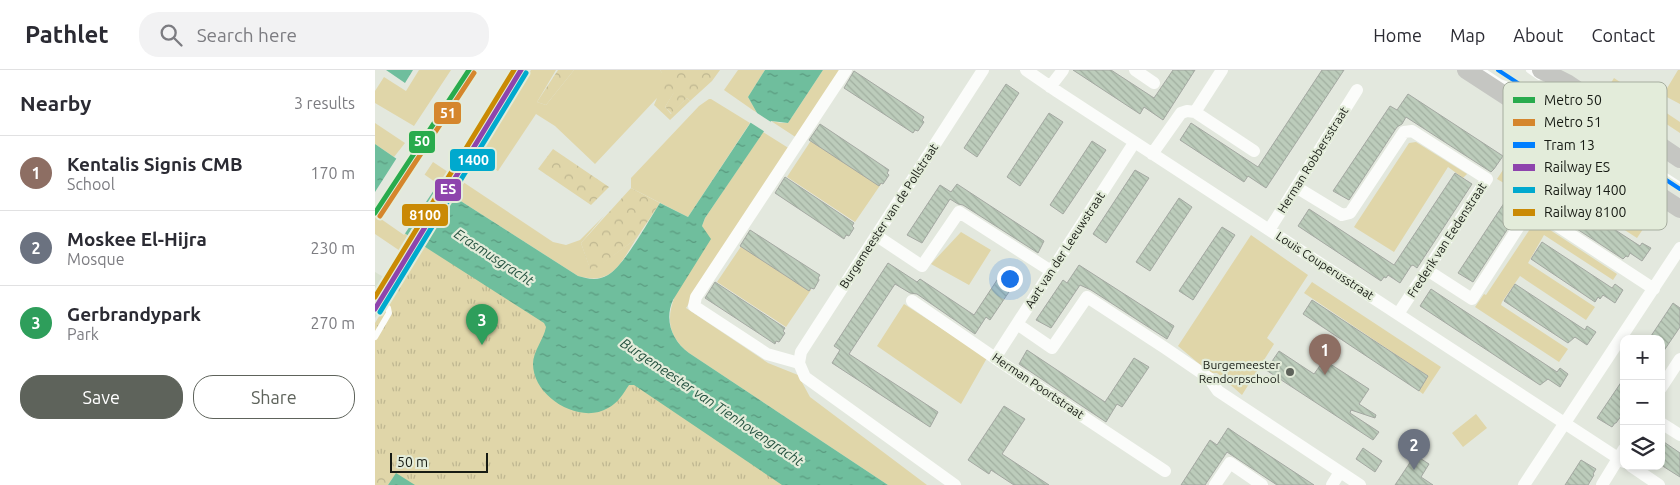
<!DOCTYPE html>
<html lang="en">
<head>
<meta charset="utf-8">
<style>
	:root { --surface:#fff; --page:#f2f2f3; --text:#2b2b33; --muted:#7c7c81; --line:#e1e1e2; --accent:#5e635b }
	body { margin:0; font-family:Ubuntu,sans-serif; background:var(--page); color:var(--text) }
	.controls { position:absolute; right:15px; bottom:15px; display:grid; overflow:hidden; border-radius:10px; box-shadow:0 2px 8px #0003 }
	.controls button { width:45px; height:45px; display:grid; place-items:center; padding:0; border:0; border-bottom:1px solid var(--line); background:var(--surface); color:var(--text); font:25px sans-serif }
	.scale { position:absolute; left:15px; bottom:12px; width:98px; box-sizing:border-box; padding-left:5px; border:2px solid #171b14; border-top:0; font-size:14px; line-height:18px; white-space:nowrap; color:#171b14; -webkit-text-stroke:4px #e3ecda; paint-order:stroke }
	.you { position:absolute; left:634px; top:208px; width:18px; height:18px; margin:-12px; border:4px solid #fff; border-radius:50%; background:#1a73e8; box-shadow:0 0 0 8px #1a73e833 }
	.badge { display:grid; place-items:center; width:32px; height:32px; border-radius:50%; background:var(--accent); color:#fff; font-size:16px; font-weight:700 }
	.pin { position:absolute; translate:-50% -41px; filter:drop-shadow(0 1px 2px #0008) }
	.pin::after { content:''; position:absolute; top:26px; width:18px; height:15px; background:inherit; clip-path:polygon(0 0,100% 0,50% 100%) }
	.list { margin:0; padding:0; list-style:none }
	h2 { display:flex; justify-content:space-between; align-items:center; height:65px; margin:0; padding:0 20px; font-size:21px }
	h2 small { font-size:16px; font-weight:400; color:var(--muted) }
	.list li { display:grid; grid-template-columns:32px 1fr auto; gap:15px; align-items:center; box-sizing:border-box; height:75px; padding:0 20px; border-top:1px solid var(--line) }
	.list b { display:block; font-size:19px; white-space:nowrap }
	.list p { margin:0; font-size:16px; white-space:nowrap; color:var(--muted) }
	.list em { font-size:16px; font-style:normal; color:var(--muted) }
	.actions { display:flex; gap:10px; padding:15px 20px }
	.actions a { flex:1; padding:11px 0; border:1px solid var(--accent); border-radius:20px; text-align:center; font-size:18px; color:var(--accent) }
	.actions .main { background:var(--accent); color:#fff }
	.icon { flex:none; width:28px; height:28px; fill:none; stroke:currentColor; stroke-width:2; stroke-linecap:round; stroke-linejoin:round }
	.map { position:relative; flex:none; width:1305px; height:415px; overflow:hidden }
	header { display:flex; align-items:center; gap:30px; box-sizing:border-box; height:70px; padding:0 25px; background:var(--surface); border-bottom:1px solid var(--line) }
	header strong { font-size:24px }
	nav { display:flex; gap:28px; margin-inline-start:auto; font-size:18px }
	.search { width:350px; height:45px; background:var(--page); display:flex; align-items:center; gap:12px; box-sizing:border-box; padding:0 18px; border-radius:20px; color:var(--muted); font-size:19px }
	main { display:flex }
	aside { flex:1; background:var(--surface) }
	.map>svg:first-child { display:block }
	.built { fill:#d7e0ce }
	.green { fill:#e0d6a9 }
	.forest { fill:url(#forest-crowns) }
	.park { fill:url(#park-tufts) }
	.water { fill:url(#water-ripples) }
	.pier { fill:#e3e8de }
	.building { fill:url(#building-back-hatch); stroke:#a4a8a2 }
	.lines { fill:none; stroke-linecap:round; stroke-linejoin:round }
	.lane { stroke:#fbfcfa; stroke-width:6 }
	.street { stroke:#fbfcfa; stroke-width:12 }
	.secondary { stroke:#c5c6c2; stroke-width:18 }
	.rail-1-casing { stroke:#e3ecda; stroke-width:9 }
	.rail-2-casing { stroke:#e3ecda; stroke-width:9 }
	.rail-3-casing { stroke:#e3ecda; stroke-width:9 }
	.rail-1 { stroke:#8e44ad; stroke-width:5 }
	.rail-2 { stroke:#00a9ce; stroke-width:5 }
	.rail-3 { stroke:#ca8a04; stroke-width:5 }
	.tram-1-casing { stroke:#e3ecda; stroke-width:8 }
	.tram-1 { stroke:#007fff; stroke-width:4 }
	.metro-1-casing { stroke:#e3ecda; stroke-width:9 }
	.metro-2-casing { stroke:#e3ecda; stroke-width:9 }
	.metro-1 { stroke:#29ab4d; stroke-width:5 }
	.metro-2 { stroke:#d5862d; stroke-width:5 }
	.poi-dot { fill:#5e635b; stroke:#e3ecda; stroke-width:2 }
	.labels { text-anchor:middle; stroke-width:4.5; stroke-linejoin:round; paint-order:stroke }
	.street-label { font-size:12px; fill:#171b14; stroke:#e3ecda }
	.poi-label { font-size:12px; fill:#171b14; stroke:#e3ecda; text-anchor:end }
	.water-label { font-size:14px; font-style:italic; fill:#24513f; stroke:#e3ecda }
	.key { fill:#e3ecda; stroke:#a6ad9f; stroke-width:1 }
	.key-label { font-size:14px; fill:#171b14 }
	.line-badge { stroke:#e3ecda; stroke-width:2 }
	.badge-label { font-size:14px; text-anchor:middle; font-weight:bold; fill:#fff }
</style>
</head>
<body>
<header>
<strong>Pathlet</strong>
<div class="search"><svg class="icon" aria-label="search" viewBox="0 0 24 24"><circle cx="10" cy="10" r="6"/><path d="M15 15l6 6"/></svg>Search here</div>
<nav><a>Home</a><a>Map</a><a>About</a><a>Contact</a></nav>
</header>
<main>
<aside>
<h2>Nearby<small>3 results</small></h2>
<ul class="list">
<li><span class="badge" style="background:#8d6e63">1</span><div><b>Kentalis Signis CMB</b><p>School</p></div><em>170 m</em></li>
<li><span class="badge" style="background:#6b7280">2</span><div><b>Moskee El-Hijra</b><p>Mosque</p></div><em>230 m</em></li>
<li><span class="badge" style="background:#2e9e5b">3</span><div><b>Gerbrandypark</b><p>Park</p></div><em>270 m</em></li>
</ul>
<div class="actions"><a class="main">Save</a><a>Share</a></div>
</aside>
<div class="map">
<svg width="1305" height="415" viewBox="0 0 1305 415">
	<defs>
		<pattern id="forest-crowns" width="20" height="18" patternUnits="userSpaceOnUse" patternTransform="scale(1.25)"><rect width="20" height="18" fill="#e0d6a9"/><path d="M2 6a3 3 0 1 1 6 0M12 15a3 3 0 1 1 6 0" fill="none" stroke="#bfb791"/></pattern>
		<pattern id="park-tufts" width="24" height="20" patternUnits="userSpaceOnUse" patternTransform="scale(1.25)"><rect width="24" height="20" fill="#e0d6a9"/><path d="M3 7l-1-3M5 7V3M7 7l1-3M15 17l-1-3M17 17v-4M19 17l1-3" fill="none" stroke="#bfb791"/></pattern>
		<pattern id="water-ripples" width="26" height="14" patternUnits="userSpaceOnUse" patternTransform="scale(1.25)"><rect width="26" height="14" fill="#6fbe9d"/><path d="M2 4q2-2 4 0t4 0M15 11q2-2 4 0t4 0" fill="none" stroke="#5a9a7f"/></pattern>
		<pattern id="building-back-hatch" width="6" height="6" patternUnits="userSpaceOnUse" patternTransform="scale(1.25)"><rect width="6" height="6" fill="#bcccbb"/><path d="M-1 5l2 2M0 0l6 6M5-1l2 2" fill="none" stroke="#a1afa0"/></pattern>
	</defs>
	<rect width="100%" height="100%" fill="#e3e8de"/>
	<path class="built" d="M0,202L22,215L0,248Z"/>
	<path class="green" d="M44,0H76L39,56L0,33V21L9,7L31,21Z
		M156,0H181L162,32L171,35L199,0H285L300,21L290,37L296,44L312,28L315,31L295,50L279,35L282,28L220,94L180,56L161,44L123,101L101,87L103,83L105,84Z
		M363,0H390L373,27L382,43L349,20Z
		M448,0H467L422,68L396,51L406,53H413Z
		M1303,0H1305V34L1288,25Z
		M1239,8L1305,52V63L1234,16Z
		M334,29H336L375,53L313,147L256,118V108L324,36Z
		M0,53L30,73L19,87L0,74Z
		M388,62L415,79L311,238L393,293L423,305L435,327L552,415H513L314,283C283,259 296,233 310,203C316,189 323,175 330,161L327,156L330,148Z
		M1149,68L1274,150L1262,168L1157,100L1146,116L1137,111L1134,116L1122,109Z
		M437,69L506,114L480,152L412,107Z
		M1041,72L1092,104L1088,108L1073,97L1019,182L979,157L1034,73Z
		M58,92L178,172L191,175L205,170L229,146L206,173L216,201L261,169C245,194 237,216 203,206L48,107Z
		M0,143L47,175L68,210L0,164Z
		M1162,154H1166L1242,204L1238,210L1169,165L1153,193L1220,237L1211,250L1145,206L1127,232L1126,235L1193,279L1184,292L1100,237L1109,224L1111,225L1157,156Z
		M586,162L616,180L594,215L556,194Z
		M876,165L933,205L892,268L899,274L867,325L842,303H835L803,276Z
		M367,175L436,220L411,257L342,212Z
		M937,212L1066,297L1048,324L1044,321L1053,306L929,223Z
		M529,234L612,288L586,334L502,276Z
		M1101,344L1112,358L1088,377L1077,363Z"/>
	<path class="forest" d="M183,0H199L171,35L162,32Z
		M285,0H345L337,11L315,31L312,28L297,44L290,37L299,22L285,25L287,3Z
		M178,79L234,117L216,135L163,99Z
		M256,118L285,133L261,169L216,202L206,173Z
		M0,383L21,403L13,415H0Z"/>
	<path class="park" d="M47,175L250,297L427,415H31L0,394V253Z"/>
	<path class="water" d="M11,0H38L30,13Z
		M390,0H448L413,53L396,51L330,148L327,156L336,169L298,230C289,250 297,271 314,283L513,415H407L259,315H254C248,324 243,333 233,338C205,355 158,327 158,294C158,281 169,269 171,257L169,253L47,175L0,143V74L48,107L203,206C213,209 223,211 233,205C249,196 274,150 285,133L313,147L382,43L373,27Z
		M21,403L40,415H13Z"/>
	<path class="pier" d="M379,41L396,52L390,62L373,51L379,43Z
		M23,86L38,97L4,148L0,146V122Z
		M40,98L63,114L29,165L6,149Z
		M66,115L79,123L46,177L33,168Z"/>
	<path class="building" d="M698,0H736L779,28L798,0H820L788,50L769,37L765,44Z
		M947,0H969L891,118L873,106L869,112L805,70L816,53L883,97Z
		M479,1L549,47L547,50L549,52L543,61L540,60L538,63L469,18Z
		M631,14L644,23L602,87L589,78Z
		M1033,24L1128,86L1119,99L1116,102L1031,47L1027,54L1022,57L974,130L958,121L1015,36L1022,40Z
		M674,43L688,52L645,116L632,107Z
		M445,54L514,100L512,103L514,105L508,114L506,113L504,116L434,70Z
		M717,71L731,80L688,144L675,135Z
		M760,100L774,108L731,173L718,164Z
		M1080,103L1097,114L1042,198L1038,195L1036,196L1025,213L1013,205L1011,208L1009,207L1006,211L923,156L934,139L1019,195Z
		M1157,106L1265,176L1267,173L1276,178L1267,191L1255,183L1253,187L1251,186L1248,189L1156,129L1151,136L1145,140L1098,212L1083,203L1139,118L1146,122Z
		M410,107L479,153L477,156L479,158L474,166L471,165L469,169L400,123Z
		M582,114L669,171L663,183L588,135L583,134L575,129L547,173L532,165L565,115L576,122Z
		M804,128L817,137L775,201L761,192Z
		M847,157L860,165L818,230L804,221Z
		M375,160L445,205L443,208L444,210L439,219L436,218L434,221L365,176Z
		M1167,172L1237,218L1240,214L1248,220L1240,233L1228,225L1225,229L1223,227L1220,232L1156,189Z
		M513,193L542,212L545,209L599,245L628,201L642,210L615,250L611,247L600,264L542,224L535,223L520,214L474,284L563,342L555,357L457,293L465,280L459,276Z
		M704,195L799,256L792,269L716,220L705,215L676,258L661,250L688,210L692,213Z
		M340,212L410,258L408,261L410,263L404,272L401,271L400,274L330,228Z
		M1140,214L1210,260L1212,256L1221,262L1212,275L1200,267L1193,273L1129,231Z
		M1056,219L1182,302L1185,298L1193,304L1185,317L1173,309L1165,315L1045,236Z
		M937,230L1053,306L1044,321L928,244Z
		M1298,233L1305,238V257L1286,285V269H1274Z
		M652,280L730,332L759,288L774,297L747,337L742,334L731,352L644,294Z
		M904,281L939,304L949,290L994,319L984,334L1001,345L1000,348L976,340L975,343L1004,362L998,370L891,300Z
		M1249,308V342L1241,353H1240L1237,357L1222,348Z
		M629,336L650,349L627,384L674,415H639L616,400L614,404L593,390Z
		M853,358L863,365L939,415H902L852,382L830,415H806L835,370L842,375Z
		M1286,370L1305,383V407L1286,395Z
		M988,378L1007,391L1000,402L981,389Z
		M1040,385L1054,394L1046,407L1058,415H1020Z
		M1206,390L1221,399L1218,404L1219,405L1213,415H1190Z"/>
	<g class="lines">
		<path class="lane" d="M1107,0L1125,12L1174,30L1305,115
			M1154,0L1164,7
			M1172,12L1241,57L1259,84
			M0,267L14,243L13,238L7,234"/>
		<path class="street" d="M651,0L683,22L1249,392
			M760,0L779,13
			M675,17L688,0
			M820,42L847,0
			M777,84L806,43L812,41L820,42L879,81
			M921,117L967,145L975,143L1029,62L1037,61L1112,109L1023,244
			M894,160L982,20
			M502,166L547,196L584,142L676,201
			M1052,200L1097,229L1152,144L1160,141L1279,219
			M537,231L633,297L790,401
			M642,254L677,278L712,227L790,278L834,308L843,321L985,415
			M620,288L759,73
			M424,293L392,284L319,236L321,227L471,0
			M424,293L426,282L608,0
			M424,293L430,307L580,415
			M1286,318L1305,289
			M1286,353L1305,365
			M1256,396L1284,415
			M840,415L855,393L887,415
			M957,415L965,402
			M1149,415L1305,178
			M1227,415L1249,379"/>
		<path class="secondary" d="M1091,0L1305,139
			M1166,0L1192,13L1305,89"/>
		<defs>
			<path id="rail-1" d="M0,239L146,0"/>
			<path id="rail-2" d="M5,242L151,3"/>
			<path id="rail-3" d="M0,227L139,0"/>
		</defs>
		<use href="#rail-1" class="rail-1-casing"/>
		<use href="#rail-2" class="rail-2-casing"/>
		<use href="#rail-3" class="rail-3-casing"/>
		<use href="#rail-1" class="rail-1"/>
		<use href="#rail-2" class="rail-2"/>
		<use href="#rail-3" class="rail-3"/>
		<defs>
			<path id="tram-1" d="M1123,0L1305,119"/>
		</defs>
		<use href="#tram-1" class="tram-1-casing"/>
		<use href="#tram-1" class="tram-1"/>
		<defs>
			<path id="metro-1" d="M0,143L94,0"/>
			<path id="metro-2" d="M5,146L99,3"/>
		</defs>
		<use href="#metro-1" class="metro-1-casing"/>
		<use href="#metro-2" class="metro-2-casing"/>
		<use href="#metro-1" class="metro-1"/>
		<use href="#metro-2" class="metro-2"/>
	</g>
	<circle class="poi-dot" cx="915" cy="302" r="5"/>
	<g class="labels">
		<g class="street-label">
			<text transform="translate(938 90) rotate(-58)" y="4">Herman Robbersstraat</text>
			<text transform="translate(514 146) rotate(-57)" y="4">Burgemeester van de Pollstraat</text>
			<text transform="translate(1072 170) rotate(-57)" y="4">Frederik van Eedenstraat</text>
			<text transform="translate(690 180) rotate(-57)" y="4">Aart van der Leeuwstraat</text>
			<text transform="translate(950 196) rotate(33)" y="4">Louis Couperusstraat</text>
			<text transform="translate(663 316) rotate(34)" y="4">Herman Poortstraat</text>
		</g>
		<g class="poi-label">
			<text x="905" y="299">Burgemeester<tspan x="905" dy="14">Rendorpschool</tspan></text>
		</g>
		<g class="water-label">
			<text transform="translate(119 187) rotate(33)" y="5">Erasmusgracht</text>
			<text transform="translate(337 332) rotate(34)" y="5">Burgemeester van Tienhovengracht</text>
		</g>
	</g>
	<rect x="1128" y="12" width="164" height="148" rx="8" class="key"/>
	<rect x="1138" y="27" width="22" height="6" fill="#29ab4d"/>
	<rect x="1138" y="49" width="22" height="7" fill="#d5862d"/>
	<rect x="1138" y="72" width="22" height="6" fill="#007fff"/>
	<rect x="1138" y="94" width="22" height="7" fill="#8e44ad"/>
	<rect x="1138" y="117" width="22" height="6" fill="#00a9ce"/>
	<rect x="1138" y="139" width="22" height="7" fill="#ca8a04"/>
	<g class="key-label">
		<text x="1169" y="35">Metro 50</text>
		<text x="1169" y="57">Metro 51</text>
		<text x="1169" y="80">Tram 13</text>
		<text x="1169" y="102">Railway ES</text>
		<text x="1169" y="125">Railway 1400</text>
		<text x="1169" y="147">Railway 8100</text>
	</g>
	<g class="line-badge">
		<rect x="58" y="31" width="29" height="24" rx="5" fill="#d5862d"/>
		<rect x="33" y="60" width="28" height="24" rx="5" fill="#29ab4d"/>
		<rect x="74" y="78" width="47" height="24" rx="5" fill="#00a9ce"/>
		<rect x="59" y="108" width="28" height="24" rx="5" fill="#8e44ad"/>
		<rect x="26" y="133" width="48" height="24" rx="5" fill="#ca8a04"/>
	</g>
	<g class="badge-label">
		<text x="73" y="48">51</text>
		<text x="47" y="76">50</text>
		<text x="98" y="95">1400</text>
		<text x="73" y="124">ES</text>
		<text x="50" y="150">8100</text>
	</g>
</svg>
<div class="controls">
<button>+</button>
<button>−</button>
<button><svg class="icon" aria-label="layers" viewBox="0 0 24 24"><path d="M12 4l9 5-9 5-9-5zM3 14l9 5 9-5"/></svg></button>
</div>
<div class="scale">50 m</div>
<div class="you"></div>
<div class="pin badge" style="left:950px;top:305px;background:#8d6e63">1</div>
<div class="pin badge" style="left:1039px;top:400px;background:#6b7280">2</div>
<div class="pin badge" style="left:107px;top:275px;background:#2e9e5b">3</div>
</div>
</main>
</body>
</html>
